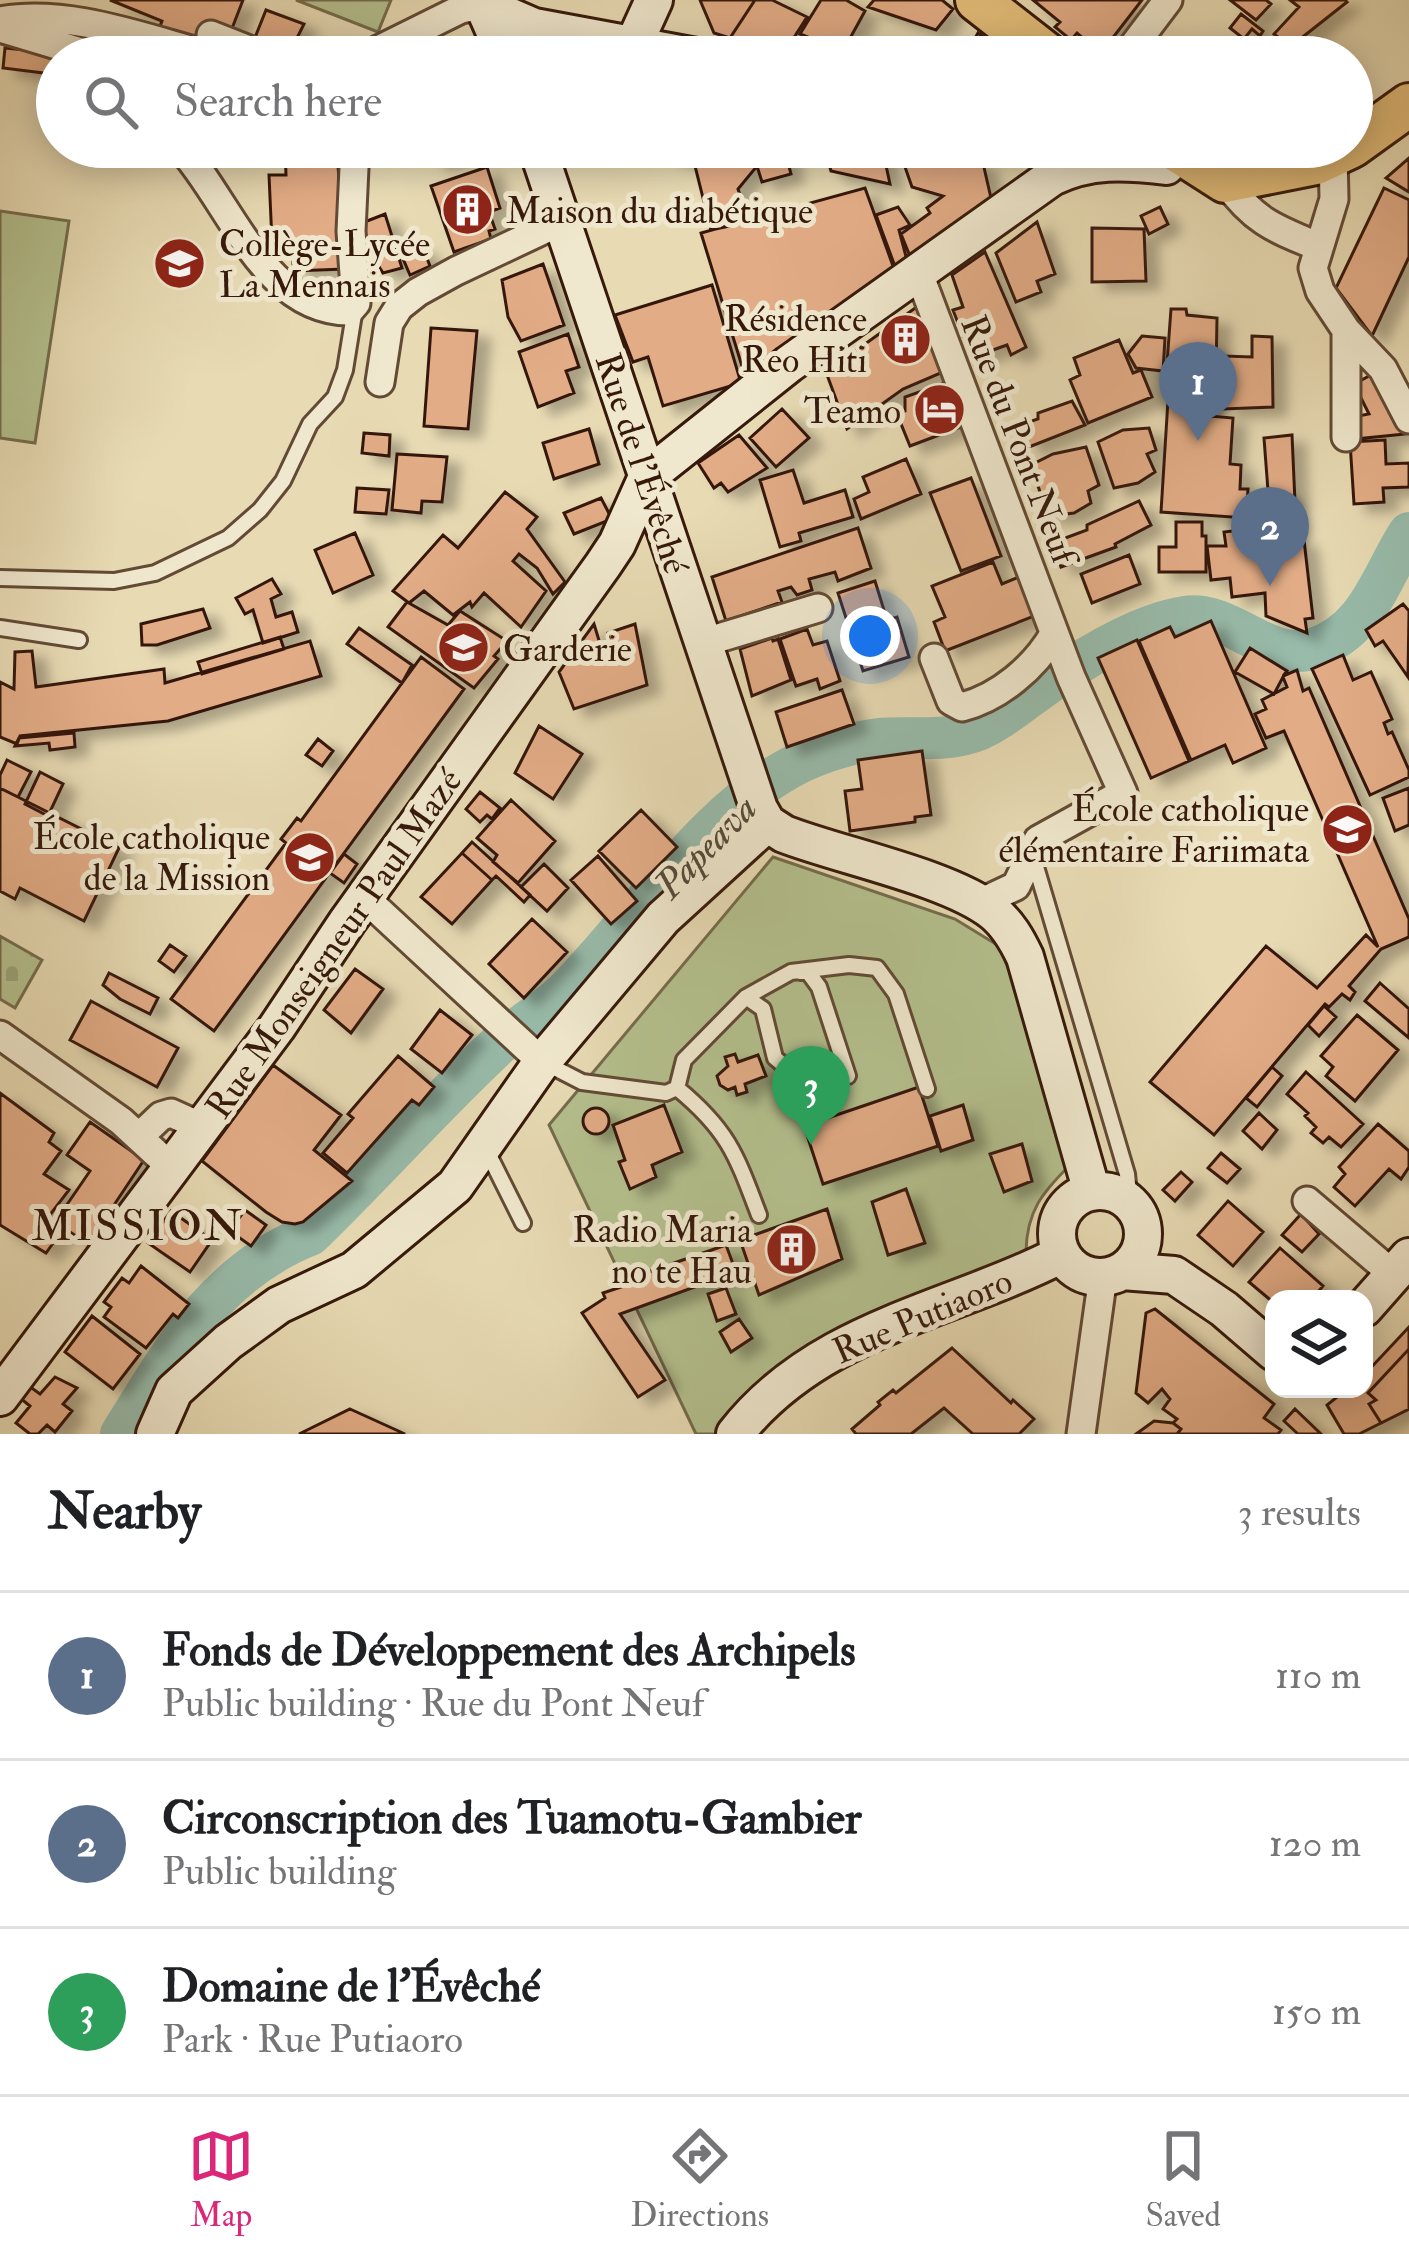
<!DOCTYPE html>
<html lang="en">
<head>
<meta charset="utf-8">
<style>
	:root { --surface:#fff; --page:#f6f6f6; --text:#202124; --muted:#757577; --line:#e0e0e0; --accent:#db2777 }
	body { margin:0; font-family:"IM FELL Double Pica",serif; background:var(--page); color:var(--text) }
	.controls { position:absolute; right:36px; bottom:36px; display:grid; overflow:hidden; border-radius:24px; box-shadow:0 6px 30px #0003 }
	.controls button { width:108px; height:108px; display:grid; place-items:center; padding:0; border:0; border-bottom:3px solid var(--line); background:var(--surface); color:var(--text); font:60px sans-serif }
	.you { position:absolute; left:870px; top:636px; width:42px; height:42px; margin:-30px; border:9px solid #fff; border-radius:50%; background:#1a73e8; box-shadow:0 0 0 18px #1a73e833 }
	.badge { display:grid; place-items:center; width:78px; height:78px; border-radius:50%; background:var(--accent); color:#fff; font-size:39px; font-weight:700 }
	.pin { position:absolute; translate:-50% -99px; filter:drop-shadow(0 3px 6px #0008) }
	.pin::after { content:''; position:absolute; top:63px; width:42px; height:36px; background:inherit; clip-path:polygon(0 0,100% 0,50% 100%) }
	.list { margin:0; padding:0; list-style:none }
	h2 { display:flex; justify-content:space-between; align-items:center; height:156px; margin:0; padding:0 48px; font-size:51px }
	h2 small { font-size:39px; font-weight:400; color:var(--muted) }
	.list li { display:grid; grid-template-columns:78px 1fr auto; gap:36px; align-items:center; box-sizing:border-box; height:168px; padding:0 48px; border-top:3px solid var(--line) }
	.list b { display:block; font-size:45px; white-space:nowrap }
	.list p { margin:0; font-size:39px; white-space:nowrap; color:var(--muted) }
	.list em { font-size:39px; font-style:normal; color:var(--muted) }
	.icon { flex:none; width:66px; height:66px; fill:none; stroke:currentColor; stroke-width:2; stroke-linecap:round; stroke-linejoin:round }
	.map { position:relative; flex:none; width:1409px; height:1434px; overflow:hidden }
	.search { position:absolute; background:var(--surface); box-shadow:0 6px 30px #0003; left:36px; right:36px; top:36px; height:132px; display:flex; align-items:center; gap:30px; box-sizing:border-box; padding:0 42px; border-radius:66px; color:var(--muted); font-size:45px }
	.sheet { height:660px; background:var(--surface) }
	nav { display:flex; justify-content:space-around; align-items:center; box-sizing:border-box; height:168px; border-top:3px solid var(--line); background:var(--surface); font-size:33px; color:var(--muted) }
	nav a { display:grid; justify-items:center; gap:6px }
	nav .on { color:var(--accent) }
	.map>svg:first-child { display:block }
	.cemetery { fill:url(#cemetery-stones); stroke:#756c4c; stroke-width:3 }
	.green { fill:#b4c08e; stroke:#756c4c; stroke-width:3 }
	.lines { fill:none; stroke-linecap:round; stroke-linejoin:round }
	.river { stroke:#98bbaa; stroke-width:42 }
	.building { fill:#e2ac86; stroke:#36190b; stroke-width:3; filter:url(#shadow) }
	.lane-casing { stroke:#624a35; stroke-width:20 }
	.street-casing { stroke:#624a35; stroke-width:33 }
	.secondary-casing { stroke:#36190b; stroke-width:42 }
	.primary-casing { stroke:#36190b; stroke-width:48 }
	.lane { stroke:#f0e8ce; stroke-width:14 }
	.street { stroke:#f0e8ce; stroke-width:27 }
	.secondary { stroke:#f0e8ce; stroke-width:36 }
	.primary { stroke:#e4be7a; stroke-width:42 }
	.labels { text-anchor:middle; stroke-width:10; stroke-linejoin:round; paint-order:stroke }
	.poi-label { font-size:36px; fill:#36190b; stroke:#f0e8ce; text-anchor:end }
	.street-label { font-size:36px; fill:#36190b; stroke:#f0e8ce }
	.water-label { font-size:39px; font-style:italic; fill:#534a3b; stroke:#f0e8ce }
	.quarter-label { font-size:42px; letter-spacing:3px; fill:#36190b; stroke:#f0e8ce }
</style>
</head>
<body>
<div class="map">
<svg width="1409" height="1434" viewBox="0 0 1409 1434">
	<defs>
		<pattern id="cemetery-stones" width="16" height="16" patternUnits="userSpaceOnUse" patternTransform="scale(3)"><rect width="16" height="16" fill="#b4c08e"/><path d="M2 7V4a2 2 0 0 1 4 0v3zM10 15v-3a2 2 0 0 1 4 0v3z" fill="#9ba479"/></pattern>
		<filter id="shadow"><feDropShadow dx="13" dy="8" stdDeviation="6" flood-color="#0004"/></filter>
	</defs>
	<rect width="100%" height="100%" fill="#e8dbb4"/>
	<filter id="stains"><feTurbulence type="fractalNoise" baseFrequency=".00167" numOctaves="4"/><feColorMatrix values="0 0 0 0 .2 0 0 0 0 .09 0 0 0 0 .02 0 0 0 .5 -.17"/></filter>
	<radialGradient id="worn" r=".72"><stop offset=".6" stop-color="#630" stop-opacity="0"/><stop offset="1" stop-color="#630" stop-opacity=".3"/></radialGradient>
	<path class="cemetery" d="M0,936L42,960L15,1008L0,999Z"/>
	<path class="green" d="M296,0H391L378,32Z
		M0,211L69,221L35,443L0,438Z
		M773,857L955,919L999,946L1041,1048L1069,1166C1042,1193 1027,1211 1026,1251L843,1327L759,1384L717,1434H696L549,1125Z"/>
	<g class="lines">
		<path class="river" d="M121,1434C172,1352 215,1272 310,1235C373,1174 432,1107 496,1047C517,1026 545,1012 567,990C639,917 707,808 801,762C824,751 854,742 879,739C912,736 947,743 978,730C998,721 1014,708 1032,695C1071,666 1136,624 1185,617C1230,610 1268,663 1313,649C1369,631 1381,576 1409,533"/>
	</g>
	<path class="building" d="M110,0H243L231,31L203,48L159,29L162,21Z
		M700,0H755L730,38L714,33Z
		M755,0H772L807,17L786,50L730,38Z
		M821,0H846L865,11L843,51L800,34Z
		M874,0H942L953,9L936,30L868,7Z
		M1033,0H1142L1101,53L1077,33L1071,40L1055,27L1060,22Z
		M1230,0H1266L1271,4L1256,20Z
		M1290,0H1345L1347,2L1290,47L1274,34L1299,7Z
		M266,10L304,24L290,52L254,40Z
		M1241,14L1263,31L1260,36L1252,29L1244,39L1230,28Z
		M978,33L1009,57H964Z
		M5,48L54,53L52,74L3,68Z
		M285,147H337L344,269L294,271L290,242H272L269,175H286Z
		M431,147H484L436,162Z
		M669,147H784L791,174L762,182L757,166L738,189L749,222L711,230L693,158L671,156Z
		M824,147H882L890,184L831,171Z
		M898,147L983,163L993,207L912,261L901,234L930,213L927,208L943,196L912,187Z
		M1409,158V192L1386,178Z
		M487,167L500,208L489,212L495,229L489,231L491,239L454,252L431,186Z
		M865,188L898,280L745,376L701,233Z
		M1384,188L1409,200V257L1372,336L1336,288Z
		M898,207L910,225L899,230L908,264L896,269L876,215Z
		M1160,207L1168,224L1149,234L1141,216Z
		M385,214L402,268L383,273L373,257L362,223Z
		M1037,222L1055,274L1037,281L1041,292L1016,302L996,253Z
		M1092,228L1144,229L1146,281L1092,282Z
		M422,246L430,266L410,275L401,254Z
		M985,252L1026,347L1011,355L1007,345L979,355L971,334L963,336L953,310L963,307L952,275Z
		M543,264L564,325L521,341L508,317L502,280Z
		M712,285L741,383L663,406L648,357L633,362L615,315Z
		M918,306L950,369L903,389L847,429L826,372Z
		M1171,309H1186L1187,315L1217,318L1216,372H1210L1208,379L1166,377Z
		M431,328L477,331L468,429L424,426Z
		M568,334L579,367L566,371L574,393L538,407L519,352Z
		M1142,336L1165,338L1163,371L1136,368L1128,354Z
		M1252,336L1272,337L1273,407L1223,409L1224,356L1252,357Z
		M1119,340L1133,373L1141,370L1152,397L1088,423L1070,380L1080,375L1074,358Z
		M1373,374L1405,434L1355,439L1353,417L1369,414L1354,384Z
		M956,379L971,423L910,446L897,414L905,411V397Z
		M1169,384L1211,386L1209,416L1233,418L1230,464L1241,465L1240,489H1248L1246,518L1161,512Z
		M1072,401L1085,425L1029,447L1020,425L1038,419V413Z
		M782,409L809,438L776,467L750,438Z
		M1149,428L1156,450L1147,454L1155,472L1138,483L1114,488L1098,442L1123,430Z
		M589,429L599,464L554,479L543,443Z
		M364,433L390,435L389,456L362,453Z
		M739,435L767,468L728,492L721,483L714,488L698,463Z
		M1292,435L1295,502L1269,504L1264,438Z
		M1385,440L1386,464L1409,463V487L1383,488L1384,502L1354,504L1350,442Z
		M1086,447L1099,485L1088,491L1091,503L1074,513L1048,516L1031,465L1053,454Z
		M397,454L447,457L442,502L422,501L421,513L392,510Z
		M906,459L921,494L861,519L854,499L869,492L863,477Z
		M793,470L804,503L845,490L853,517L799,533L801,541L780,547L760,480Z
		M971,478L1001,556L961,571L930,493Z
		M357,488L389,490L386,514L355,512Z
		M505,492L537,517L527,529L565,582L553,594L537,568L519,554L513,561L546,591L521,627L484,593L472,607L470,602L453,615L424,591L409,603L393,591L443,535L458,548Z
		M601,498L612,519L574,534L564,513Z
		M1139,501L1151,525L1115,544L1116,547L1061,567L1052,543L1087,530V525Z
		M1176,522H1202V536H1206V572H1159V547H1176Z
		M1267,527L1268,544L1304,540L1313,618L1305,619L1307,633L1266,616L1265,593L1232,597L1230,578L1211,580L1207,546H1226L1224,532Z
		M858,528L871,568L838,581L835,572L809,579L812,590L797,595L791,587L778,591L782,602L726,621L712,577Z
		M355,533L373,575L333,593L315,550Z
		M1129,555L1140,584L1092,603L1081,574Z
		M993,562L1002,584L1026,574L1042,613L945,651L934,622L945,617L932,586Z
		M272,579L281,594L271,599L276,617L292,612L298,632L263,643L253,610L245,614L236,598Z
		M875,581L887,620L897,617L909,657L863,671L838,593Z
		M407,602L448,625L460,611L507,641L494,656L498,659L474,688L388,627Z
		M1403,604L1409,611L1408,677L1383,641L1375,646L1366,630Z
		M203,609L210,628L157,645H142L141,624Z
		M1211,621L1266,748L1233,763L1225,745L1191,760L1139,641L1170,627L1175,637Z
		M594,624L601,647L610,644L608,633L635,624L647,685L574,709L559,672Z
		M359,628L412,665L402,683L347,644Z
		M807,629L813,645L827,641L840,681L820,689L817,679L796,686L780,639Z
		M280,637L284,649L202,674L198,662Z
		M772,638L773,641L778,639L791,680L752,696L740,649Z
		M1137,640L1189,761L1151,778L1098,658Z
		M310,641L321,676L168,721L20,736L17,744L0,737V682L14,689L15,652L32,651L36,687L164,669L165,683Z
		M1250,648L1287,671L1283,676L1297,670L1303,691L1309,688L1409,919V937L1381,949L1349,986L1355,992L1350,1000L1342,994L1329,1007L1325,1004L1214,1135L1150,1082L1266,946L1317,988L1366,935L1378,947L1284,731L1266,738L1255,714L1266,709L1262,700L1287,687L1283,677L1274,694L1235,672Z
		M1343,655L1353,680L1371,672L1392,719L1384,723L1388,734L1392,732L1409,770V777L1370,795L1312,669Z
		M421,657L464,689L214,1031L171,999L286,843L281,839L297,818L301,821Z
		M842,690L854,724L787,747L776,712Z
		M539,726L582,754L553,799L515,773Z
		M74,733L75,747L50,750L49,743L15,746L19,738Z
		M318,739L333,751L322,766L306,755Z
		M922,751L931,815L915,817V822L850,831L845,791L862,789L858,760Z
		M7,760L31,772L18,797L0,788V775Z
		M40,772L63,784L48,816L25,804Z
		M0,788L119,848L84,921L20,888L15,899L0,891Z
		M1409,788V825L1395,831L1383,798Z
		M480,792L500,808L492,819L487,815L480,822L466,809Z
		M511,800L555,841L518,883L493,862L497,855L477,838Z
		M641,810L677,847L636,888L599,851Z
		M472,842L530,895L524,902L496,876L492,880L462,853Z
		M462,853L492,880L452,924L421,897Z
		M344,854L357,864L344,883L330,873Z
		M598,856L637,901L611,924L571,880Z
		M544,864L568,888L547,911L521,887Z
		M532,919L567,952L524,998L489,964Z
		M170,945L186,956L174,972L159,961Z
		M355,969L383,989L351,1033L324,1010Z
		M109,973L158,998L150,1014L120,999L103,985Z
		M1380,983L1409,1009V1038L1365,1001Z
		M91,1001L178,1048L157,1087L70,1040Z
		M1324,1006L1336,1017L1319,1036L1308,1025Z
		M440,1010L472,1035L442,1073L411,1049Z
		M1357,1015L1398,1050L1355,1101L1326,1076L1333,1067L1321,1056Z
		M735,1054L738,1062L758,1055L766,1076L745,1084L747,1092L737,1095L735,1087L728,1090L720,1085L717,1076L728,1066L725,1057Z
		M398,1056L434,1087L419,1105L412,1100L347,1173L323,1153L353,1118L348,1114Z
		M273,1065L341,1115L314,1150L352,1181L303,1222L295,1224L282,1222L266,1212L202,1161Z
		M1272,1067L1282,1076L1257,1107L1246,1098Z
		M1306,1072L1363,1124L1341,1147L1329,1137L1323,1143L1311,1133L1316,1127L1305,1116L1308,1113L1287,1094Z
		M919,1087L938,1146L823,1184L804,1126Z
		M0,1093L54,1133L49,1142L61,1151L44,1174L69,1190L46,1220L61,1232L46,1253L0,1225Z
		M664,1105L682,1152L652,1165L656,1177L630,1189L619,1162L625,1160L613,1125Z
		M664,1105L682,1152L652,1165L656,1177L630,1189L619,1162L625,1160L613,1125Z
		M963,1105L973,1140L941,1151L930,1116Z
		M583 1121a13 13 0 1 1 26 0a13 13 0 1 1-26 0Z
		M1259,1113L1277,1130L1262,1149L1243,1131Z
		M90,1122L144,1160L88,1244L55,1222L90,1171L67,1155Z
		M1378,1124L1409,1151V1167L1401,1179L1389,1169L1355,1206L1334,1187L1345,1174L1339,1167Z
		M1022,1144L1032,1181L1004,1192L990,1154Z
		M1221,1153L1240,1169L1227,1183L1208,1168Z
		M1181,1172L1192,1182L1175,1201L1163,1190Z
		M906,1189L925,1243L888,1255L872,1202Z
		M1228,1201L1263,1232L1233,1266L1198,1235Z
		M827,1209L842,1259L759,1295L740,1240Z
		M245,1210L266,1225L251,1246L230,1231Z
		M171,1211L212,1240L190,1272L148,1243Z
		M1301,1214L1319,1234L1302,1252L1282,1235Z
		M726,1245L736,1272L620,1314L665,1380L638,1397L582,1313L605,1298L603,1293L633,1283L631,1278Z
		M1280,1248L1323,1286L1312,1299H1274V1303L1249,1282Z
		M141,1266L189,1304L178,1318L173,1314L146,1348L104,1317L111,1307L104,1302L122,1278L129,1283Z
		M726,1288L736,1314L717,1321L708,1294Z
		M1155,1309L1274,1404L1264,1418L1281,1430L1278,1434H1177L1181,1429L1173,1423L1177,1419L1163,1409L1170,1399L1162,1389L1148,1403L1136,1393L1146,1313Z
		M92,1316L140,1354L113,1389L65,1352Z
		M739,1319L752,1338L731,1352L720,1332Z
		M1409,1327V1349L1368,1393L1376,1400L1369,1404L1381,1423L1359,1434H1344L1327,1405L1347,1389H1364V1375Z
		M952,1348L1011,1403L1013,1400L1034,1419L1019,1434H973L944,1408L911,1434H856L852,1429L880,1405L878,1402L893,1390L896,1393Z
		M1409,1349V1409L1381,1423L1369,1404L1376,1400L1368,1393Z
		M55,1377L77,1388L63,1404L72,1411L55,1432L47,1425L38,1434H30L16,1423L30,1406L20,1398L29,1386L40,1394Z
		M350,1409L405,1434H299Z
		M1295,1409L1321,1434H1298L1284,1421Z
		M1154,1421L1173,1423L1181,1429L1177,1434H1136Z"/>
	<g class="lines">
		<defs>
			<path id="lane" d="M0,578L114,581L155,573L228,538L260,510L283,481L310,424L335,397L345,370L355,308
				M0,628L79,640
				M1034,860L1127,1174L1130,1203
				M746,997L763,1009L775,1058L800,1079L848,1076L819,987L808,972H800
				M547,1064L582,1082L666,1093L677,1088L684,1060L746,997L791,972L849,965L877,968L896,994L927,1089
				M677,1088C728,1130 736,1154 759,1215
				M486,1149L523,1223"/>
			<path id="street" d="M0,21C70,8 149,40 216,57
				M0,28L97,57
				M211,35L267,57
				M364,57L461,9L483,5
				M1125,57L1168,0
				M180,147C229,200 264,311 349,311L356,303L351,231L355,147
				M1333,156L1334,199L1313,268L1320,291L1346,330V437
				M1225,181C1254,221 1273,228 1317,246
				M918,271L1071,677L1123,793L1038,840L1016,886L980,903
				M1346,330L1383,369L1409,419
				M380,382L389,323L399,307L418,292L456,271L562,221
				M702,643L818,608
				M934,658L951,701L962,707C1000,697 1035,667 1054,634
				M366,899L542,1062
				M0,1035L121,1121L171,1167
				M139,1137L161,1116L171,1113L202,1127
				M1307,1201L1394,1275
				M1081,1434L1103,1276"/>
			<path id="secondary" d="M481,0L506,57
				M483,5L534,27L696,57
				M634,44L654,0
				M537,147L759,809L767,823L784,834C841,856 948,877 993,912C1008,924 1017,940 1025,957L1092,1192
				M1057 1234a43 43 0 1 1 86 0a43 43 0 1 1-86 0Z
				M1122,1271L1174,1275L1224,1309L1274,1352
				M1364,1308L1409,1257
				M0,1397L277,1027L347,922L603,565L617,544L647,477L789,364L1052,177C1090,159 1124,161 1166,166
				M155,1434L174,1391L228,1342L279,1305L354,1270L455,1186L542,1062L663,918L767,823
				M735,1434C818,1328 949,1312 1062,1254"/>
			<path id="primary" d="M977,0L1050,57
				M1352,146L1409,105
				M1172,147L1225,181L1316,163L1350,147"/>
		</defs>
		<use href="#lane" class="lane-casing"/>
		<use href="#street" class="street-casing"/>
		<use href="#secondary" class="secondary-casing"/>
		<use href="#primary" class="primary-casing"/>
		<use href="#lane" class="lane"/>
		<use href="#street" class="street"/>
		<use href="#secondary" class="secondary"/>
		<use href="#primary" class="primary"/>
	</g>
	<defs>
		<symbol id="building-disc" viewBox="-11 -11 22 22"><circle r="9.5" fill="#8f2418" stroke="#f0e8ce"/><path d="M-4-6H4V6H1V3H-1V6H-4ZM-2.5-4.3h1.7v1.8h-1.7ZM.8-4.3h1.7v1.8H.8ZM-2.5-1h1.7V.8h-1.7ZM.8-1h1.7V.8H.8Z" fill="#fff"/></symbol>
		<symbol id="school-disc" viewBox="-11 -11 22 22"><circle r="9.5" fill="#8f2418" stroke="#f0e8ce"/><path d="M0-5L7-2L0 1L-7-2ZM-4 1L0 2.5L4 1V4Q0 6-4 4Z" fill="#fff"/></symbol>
		<symbol id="hotel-disc" viewBox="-11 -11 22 22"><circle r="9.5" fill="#8f2418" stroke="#f0e8ce"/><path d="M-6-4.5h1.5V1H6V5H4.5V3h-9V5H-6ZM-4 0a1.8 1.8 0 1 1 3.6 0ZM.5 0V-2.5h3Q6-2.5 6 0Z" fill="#fff"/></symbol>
	</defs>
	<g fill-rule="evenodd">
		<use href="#building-disc" x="438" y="180" width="59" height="59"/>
		<use href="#school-disc" x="150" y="234" width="59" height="59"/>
		<use href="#building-disc" x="876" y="310" width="59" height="59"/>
		<use href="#hotel-disc" x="910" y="380" width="59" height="59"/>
		<use href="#school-disc" x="434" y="618" width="59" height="59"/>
		<use href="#school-disc" x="1318" y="800" width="59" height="59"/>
		<use href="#school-disc" x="280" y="828" width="59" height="59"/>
		<use href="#building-disc" x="762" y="1220" width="59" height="59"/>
	</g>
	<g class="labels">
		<g class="poi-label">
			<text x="506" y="223" text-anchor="start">Maison du diabétique</text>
			<text x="219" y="256" text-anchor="start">Collège-Lycée<tspan x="219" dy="41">La Mennais</tspan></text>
			<text x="867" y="331">Résidence<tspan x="867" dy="41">Reo Hiti</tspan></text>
			<text x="901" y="423">Teamo</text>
			<text x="503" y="661" text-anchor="start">Garderie</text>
			<text x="1309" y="821">École catholique<tspan x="1309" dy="41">élémentaire Fariimata</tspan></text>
			<text x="270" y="849">École catholique<tspan x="270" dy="41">de la Mission</tspan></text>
			<text x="752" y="1242">Radio Maria<tspan x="752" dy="41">no te Hau</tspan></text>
		</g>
		<g class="street-label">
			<text transform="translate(1020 439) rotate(69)" y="13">Rue du Pont Neuf</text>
			<text transform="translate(643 463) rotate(72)" y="13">Rue de l'Évêché</text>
			<text transform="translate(333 943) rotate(-55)" y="13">Rue Monseigneur Paul Mazé</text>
			<text transform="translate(922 1315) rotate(-23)" y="13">Rue Putiaoro</text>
		</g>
		<g class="water-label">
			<text transform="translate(705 846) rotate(-46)" y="14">Papeava</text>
		</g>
		<g class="quarter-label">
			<text x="138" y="1240">MISSION</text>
		</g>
	</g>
	<rect width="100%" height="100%" filter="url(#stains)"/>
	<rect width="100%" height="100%" fill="url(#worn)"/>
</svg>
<div class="controls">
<button><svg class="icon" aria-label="layers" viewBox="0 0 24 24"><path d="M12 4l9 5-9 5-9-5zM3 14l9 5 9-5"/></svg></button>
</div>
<div class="you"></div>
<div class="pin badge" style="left:1198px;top:441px;background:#5c6f8a">1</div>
<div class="pin badge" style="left:1270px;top:586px;background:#5c6f8a">2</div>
<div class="pin badge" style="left:811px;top:1145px;background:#2e9e5b">3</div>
<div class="search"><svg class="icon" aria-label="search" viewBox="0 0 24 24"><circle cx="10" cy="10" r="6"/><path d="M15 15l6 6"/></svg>Search here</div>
</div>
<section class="sheet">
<h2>Nearby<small>3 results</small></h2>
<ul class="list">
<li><span class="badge" style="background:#5c6f8a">1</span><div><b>Fonds de Développement des Archipels</b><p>Public building · Rue du Pont Neuf</p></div><em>110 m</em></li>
<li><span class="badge" style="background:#5c6f8a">2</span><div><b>Circonscription des Tuamotu-Gambier</b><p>Public building</p></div><em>120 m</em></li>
<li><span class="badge" style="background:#2e9e5b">3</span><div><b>Domaine de l'Évêché</b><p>Park · Rue Putiaoro</p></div><em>150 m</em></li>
</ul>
</section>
<nav>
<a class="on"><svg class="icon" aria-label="map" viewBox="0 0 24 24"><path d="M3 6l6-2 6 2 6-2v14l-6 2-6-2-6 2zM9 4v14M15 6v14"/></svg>Map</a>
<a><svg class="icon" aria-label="directions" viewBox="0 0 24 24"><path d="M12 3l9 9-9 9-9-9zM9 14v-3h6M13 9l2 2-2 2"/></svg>Directions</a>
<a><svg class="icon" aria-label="saved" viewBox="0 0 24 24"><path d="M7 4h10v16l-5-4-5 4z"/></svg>Saved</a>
</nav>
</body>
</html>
